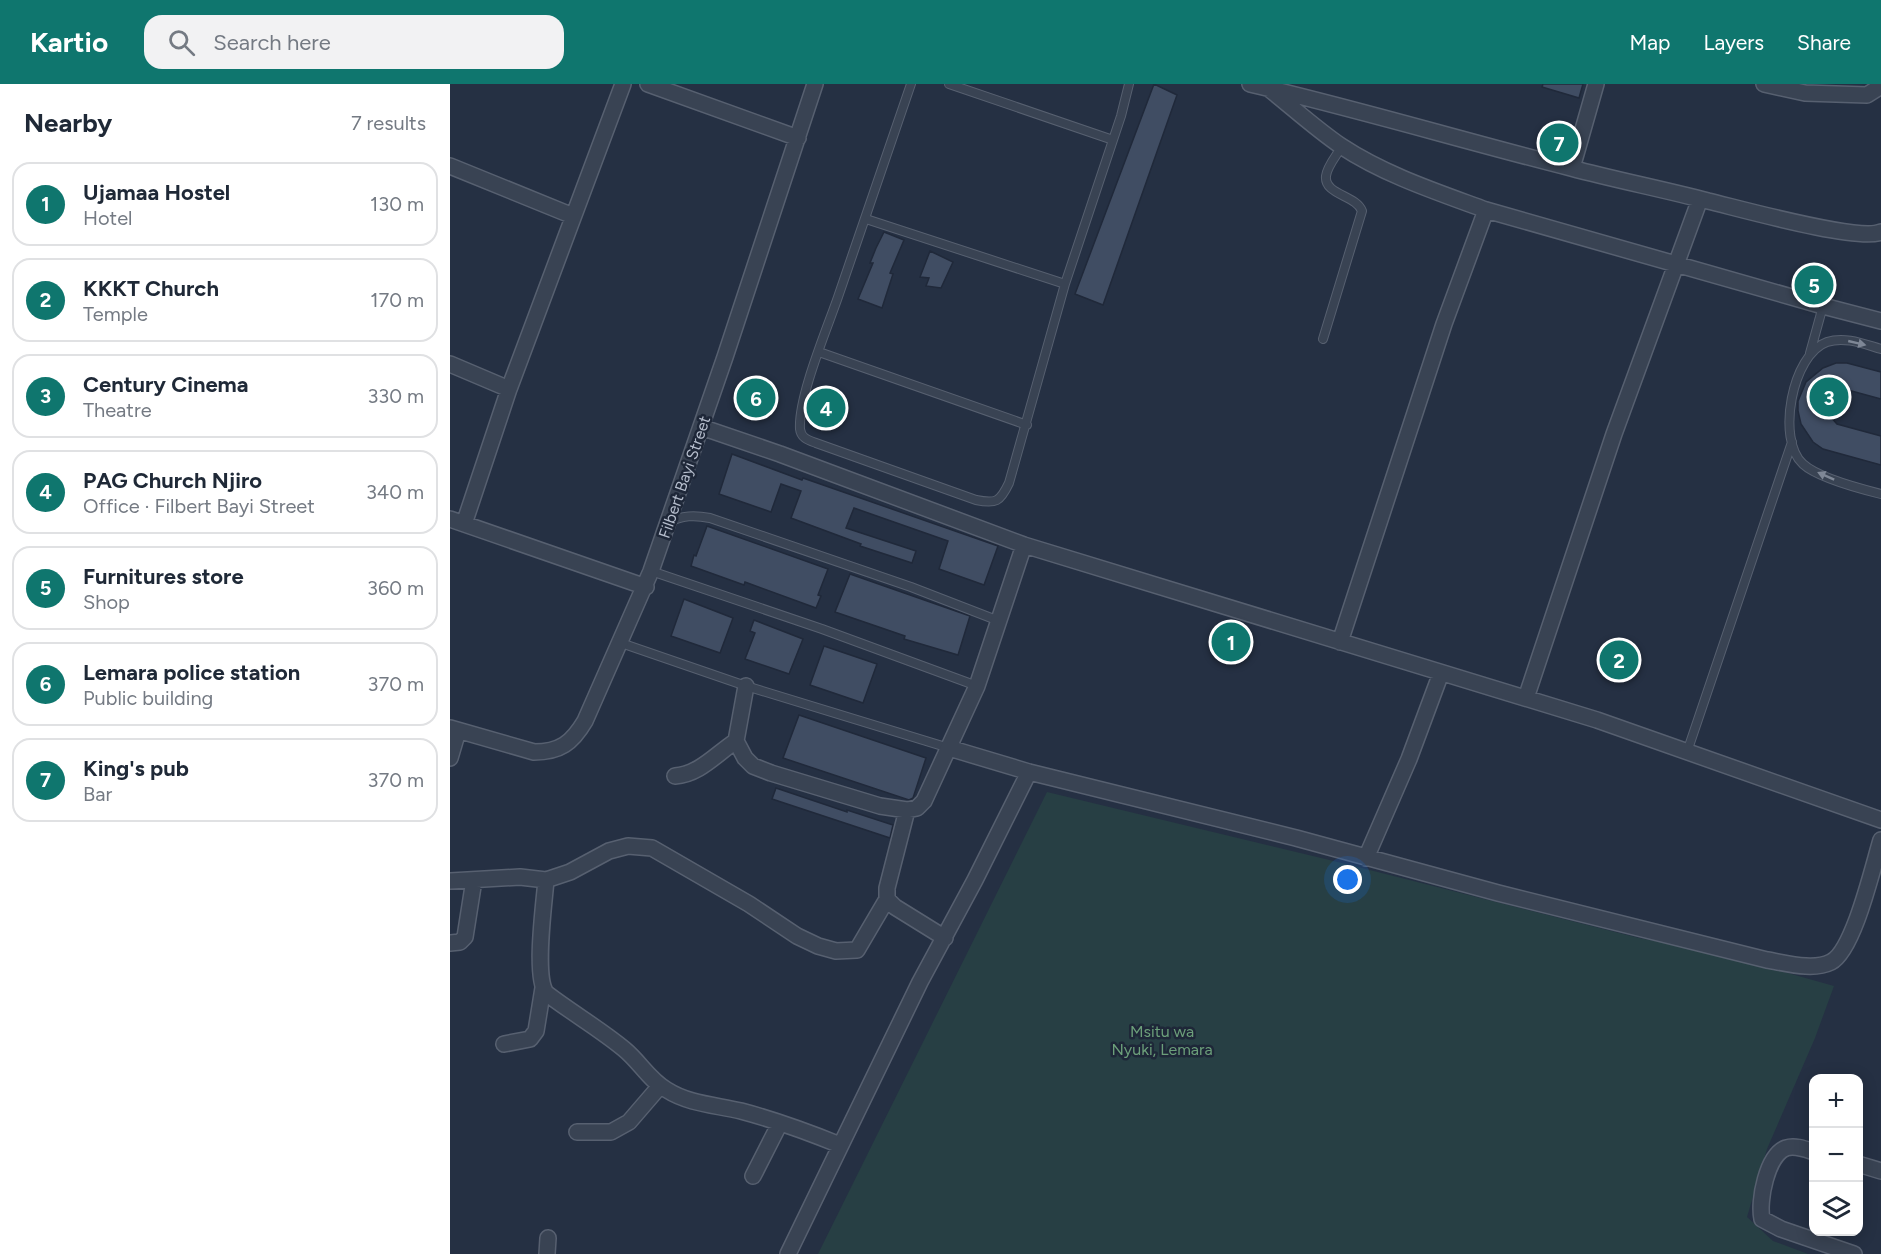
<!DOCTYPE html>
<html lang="en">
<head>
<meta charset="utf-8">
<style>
	:root { --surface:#fff; --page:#f2f2f3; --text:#1f2937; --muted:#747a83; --line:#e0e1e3; --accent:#0f766e }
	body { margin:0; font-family:Figtree,sans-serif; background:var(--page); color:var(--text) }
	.controls { position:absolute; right:18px; bottom:18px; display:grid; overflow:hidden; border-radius:12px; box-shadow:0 3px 15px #0003 }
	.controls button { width:54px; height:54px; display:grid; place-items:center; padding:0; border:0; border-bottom:2px solid var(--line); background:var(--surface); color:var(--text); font:30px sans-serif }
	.you { position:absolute; left:898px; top:796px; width:21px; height:21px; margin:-15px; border:4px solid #fff; border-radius:50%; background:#1a73e8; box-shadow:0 0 0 9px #1a73e833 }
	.badge { display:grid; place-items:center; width:39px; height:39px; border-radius:50%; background:var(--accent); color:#fff; font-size:20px; font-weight:700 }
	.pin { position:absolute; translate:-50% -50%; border:3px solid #fff; box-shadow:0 2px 6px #0006 }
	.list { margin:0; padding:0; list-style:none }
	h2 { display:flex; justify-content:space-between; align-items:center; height:78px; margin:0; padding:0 24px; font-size:26px }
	h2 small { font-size:20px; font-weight:400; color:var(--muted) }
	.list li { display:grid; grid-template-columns:39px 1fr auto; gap:18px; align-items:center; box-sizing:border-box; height:84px; margin:0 12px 12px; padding:0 12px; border:2px solid var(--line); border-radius:18px }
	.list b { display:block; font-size:22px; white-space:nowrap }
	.list p { margin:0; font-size:20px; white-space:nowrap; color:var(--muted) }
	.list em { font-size:20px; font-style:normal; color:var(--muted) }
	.icon { flex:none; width:33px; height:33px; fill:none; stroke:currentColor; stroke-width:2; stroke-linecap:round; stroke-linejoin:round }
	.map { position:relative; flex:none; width:1431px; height:1170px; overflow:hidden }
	header { display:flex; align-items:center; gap:36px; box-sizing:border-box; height:84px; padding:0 30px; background:var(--accent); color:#fff }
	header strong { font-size:28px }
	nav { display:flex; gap:33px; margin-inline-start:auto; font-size:21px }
	.search { width:420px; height:54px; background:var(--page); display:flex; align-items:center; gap:15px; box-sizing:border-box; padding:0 21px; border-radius:18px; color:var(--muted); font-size:22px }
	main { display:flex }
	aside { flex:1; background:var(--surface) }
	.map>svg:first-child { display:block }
	.green { fill:#273f44 }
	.building { fill:#404d63; stroke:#20293a; stroke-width:1.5 }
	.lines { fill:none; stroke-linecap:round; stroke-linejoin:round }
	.service-casing { stroke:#576070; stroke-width:10 }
	.minor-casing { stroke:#576070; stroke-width:18 }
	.service { stroke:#394353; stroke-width:8 }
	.minor { stroke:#394353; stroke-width:15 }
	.oneway { fill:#7e8796 }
	.labels { text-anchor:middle; stroke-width:5; stroke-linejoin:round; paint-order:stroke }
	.street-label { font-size:16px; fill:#b6becd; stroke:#1e2738 }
	.park-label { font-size:16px; fill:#6c9f7a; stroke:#1e2738 }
</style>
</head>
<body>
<header>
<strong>Kartio</strong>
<div class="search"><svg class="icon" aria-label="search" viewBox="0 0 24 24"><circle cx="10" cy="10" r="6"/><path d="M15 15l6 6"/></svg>Search here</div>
<nav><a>Map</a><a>Layers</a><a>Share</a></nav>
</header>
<main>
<aside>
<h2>Nearby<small>7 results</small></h2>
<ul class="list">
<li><span class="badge">1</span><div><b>Ujamaa Hostel</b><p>Hotel</p></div><em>130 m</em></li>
<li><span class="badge">2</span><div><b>KKKT Church</b><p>Temple</p></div><em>170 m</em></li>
<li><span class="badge">3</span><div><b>Century Cinema</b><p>Theatre</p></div><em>330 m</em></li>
<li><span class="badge">4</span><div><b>PAG Church Njiro</b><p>Office · Filbert Bayi Street</p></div><em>340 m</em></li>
<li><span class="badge">5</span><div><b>Furnitures store</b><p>Shop</p></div><em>360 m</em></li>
<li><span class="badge">6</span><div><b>Lemara police station</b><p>Public building</p></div><em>370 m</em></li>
<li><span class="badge">7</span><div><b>King's pub</b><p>Bar</p></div><em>370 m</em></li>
</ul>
</aside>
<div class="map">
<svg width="1431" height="1170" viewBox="0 0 1431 1170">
	<rect width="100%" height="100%" fill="#253043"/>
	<path class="green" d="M597,708L896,780L1189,854L1263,868L1384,902L1365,954L1317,1065L1297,1133L1323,1157L1358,1170H368Z"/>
	<path class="building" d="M704,0L727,11L653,221L625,210Z
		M1093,0H1133L1129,14L1092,3Z
		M434,148L454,156L440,189L443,190L432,224L408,215L423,179H420L426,164Z
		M480,167L503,178L491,204L476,202L479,194L470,193Z
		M1386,279H1397L1431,288V315L1398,306L1391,307L1381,314L1378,326L1380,332L1387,340L1431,352V381L1373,365L1363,358L1351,340L1348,327V317L1356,298L1373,284Z
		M282,370L352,396L353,394L548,462L534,501L489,485L498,457L404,424L396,444L466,467L462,479L410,462L411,460L341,434L351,407L331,400L321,428L269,410Z
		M257,442L378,485L368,511L371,512L366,524L295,498L294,501L241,482L244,471L246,472Z
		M400,490L520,532L508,571L454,555L455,552L385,528Z
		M234,515L283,534L270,569L221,552Z
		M304,536L353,555L339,590L295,575L305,549L300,547Z
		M374,562L427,580L413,619L360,601Z
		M349,631L476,674L463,714L459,716L333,674Z
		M326,704L397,728V726L443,741L440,754L322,715Z"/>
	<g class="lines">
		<defs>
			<path id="service" d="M461,0C437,71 413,142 388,213C377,245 348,313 350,345C351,354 358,356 366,359L526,416C546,420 550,418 559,399L615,200L671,32L679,0
				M499,0L663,56
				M416,135L615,200
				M873,255L912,127C906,111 874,111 876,92C877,82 887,71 892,62
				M1431,265C1414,260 1395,252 1377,258C1342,270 1326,356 1353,380C1368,394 1411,405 1431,410
				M369,268L577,341
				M1360,269L1373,222
				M218,439C232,431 245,431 260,434L461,503L549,537
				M201,487L372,545L527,602
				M171,559L296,602L499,664
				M1237,668L1342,358"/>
			<path id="minor" d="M198,0L348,54
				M800,0C908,25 1014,57 1121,84C1166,96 1212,105 1258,117C1288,124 1408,158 1431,148
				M1314,0L1355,9L1417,11L1428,4L1430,0
				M818,4C842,23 866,45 891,62C935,91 987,108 1036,126L1373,222L1431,237
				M0,82L123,132
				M1122,84L1146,0
				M0,280L59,305
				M251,343L330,370L574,461L1147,636L1431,736
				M0,435L196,503
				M14,440L59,305L173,0
				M890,558L994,240L1036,126
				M296,602L286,657L295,674L303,682L321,689L430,722L457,726L467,724L474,717L527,602L574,461
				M1076,614L1164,350L1250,115
				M0,644L84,668C110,668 122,659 135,637L201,487L275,273L365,0
				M499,664L579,688L846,754L1048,809L1317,876C1336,879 1363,887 1381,878C1404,866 1423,782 1431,756
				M0,674L8,647
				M225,692C250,690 266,670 286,657
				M457,726L437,804V815L445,823L495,854
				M916,774L959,675L991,589
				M96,796C94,821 84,891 96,909C122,929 150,945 174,965C190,978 199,996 217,1006C239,1020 266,1021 291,1027C325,1036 358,1048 390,1061
				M0,797L70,793L96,796L120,788L159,767L178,762L202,764L299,820L347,852L368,862L386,867L407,866L437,815
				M0,859L10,858L15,853L24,796
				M54,960L80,955L86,947L93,904
				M127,1048H161L179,1038L210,1002
				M1364,1068C1355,1065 1345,1061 1336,1064C1317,1071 1308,1117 1312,1135L1331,1145L1404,1170
				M1408,1080L1431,1087
				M303,1092L330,1039
				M97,1170L98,1154
				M338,1170L470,898L525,796L579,688"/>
		</defs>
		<use href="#service" class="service-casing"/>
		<use href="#minor" class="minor-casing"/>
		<use href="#service" class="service"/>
		<use href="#minor" class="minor"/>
	</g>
	<defs><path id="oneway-solid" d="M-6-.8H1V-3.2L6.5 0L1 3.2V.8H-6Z" transform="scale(1.5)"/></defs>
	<g class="oneway">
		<use href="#oneway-solid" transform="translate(1407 259) rotate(13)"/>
		<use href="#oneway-solid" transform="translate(1376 392) rotate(-156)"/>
	</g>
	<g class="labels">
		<g class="street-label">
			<text transform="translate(234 393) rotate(-71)" y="6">Filbert Bayi Street</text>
		</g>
		<g class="park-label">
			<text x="712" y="953">Msitu wa<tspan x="712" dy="18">Nyuki, Lemara</tspan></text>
		</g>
	</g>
</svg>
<div class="controls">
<button>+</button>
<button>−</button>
<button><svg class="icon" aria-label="layers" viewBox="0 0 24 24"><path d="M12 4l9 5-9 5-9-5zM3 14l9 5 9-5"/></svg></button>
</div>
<div class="you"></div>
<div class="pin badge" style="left:781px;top:558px">1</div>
<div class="pin badge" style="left:1169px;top:576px">2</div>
<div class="pin badge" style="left:1379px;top:313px">3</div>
<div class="pin badge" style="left:376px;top:324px">4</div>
<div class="pin badge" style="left:1364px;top:201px">5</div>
<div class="pin badge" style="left:306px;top:314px">6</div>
<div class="pin badge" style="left:1109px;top:59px">7</div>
</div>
</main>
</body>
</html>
